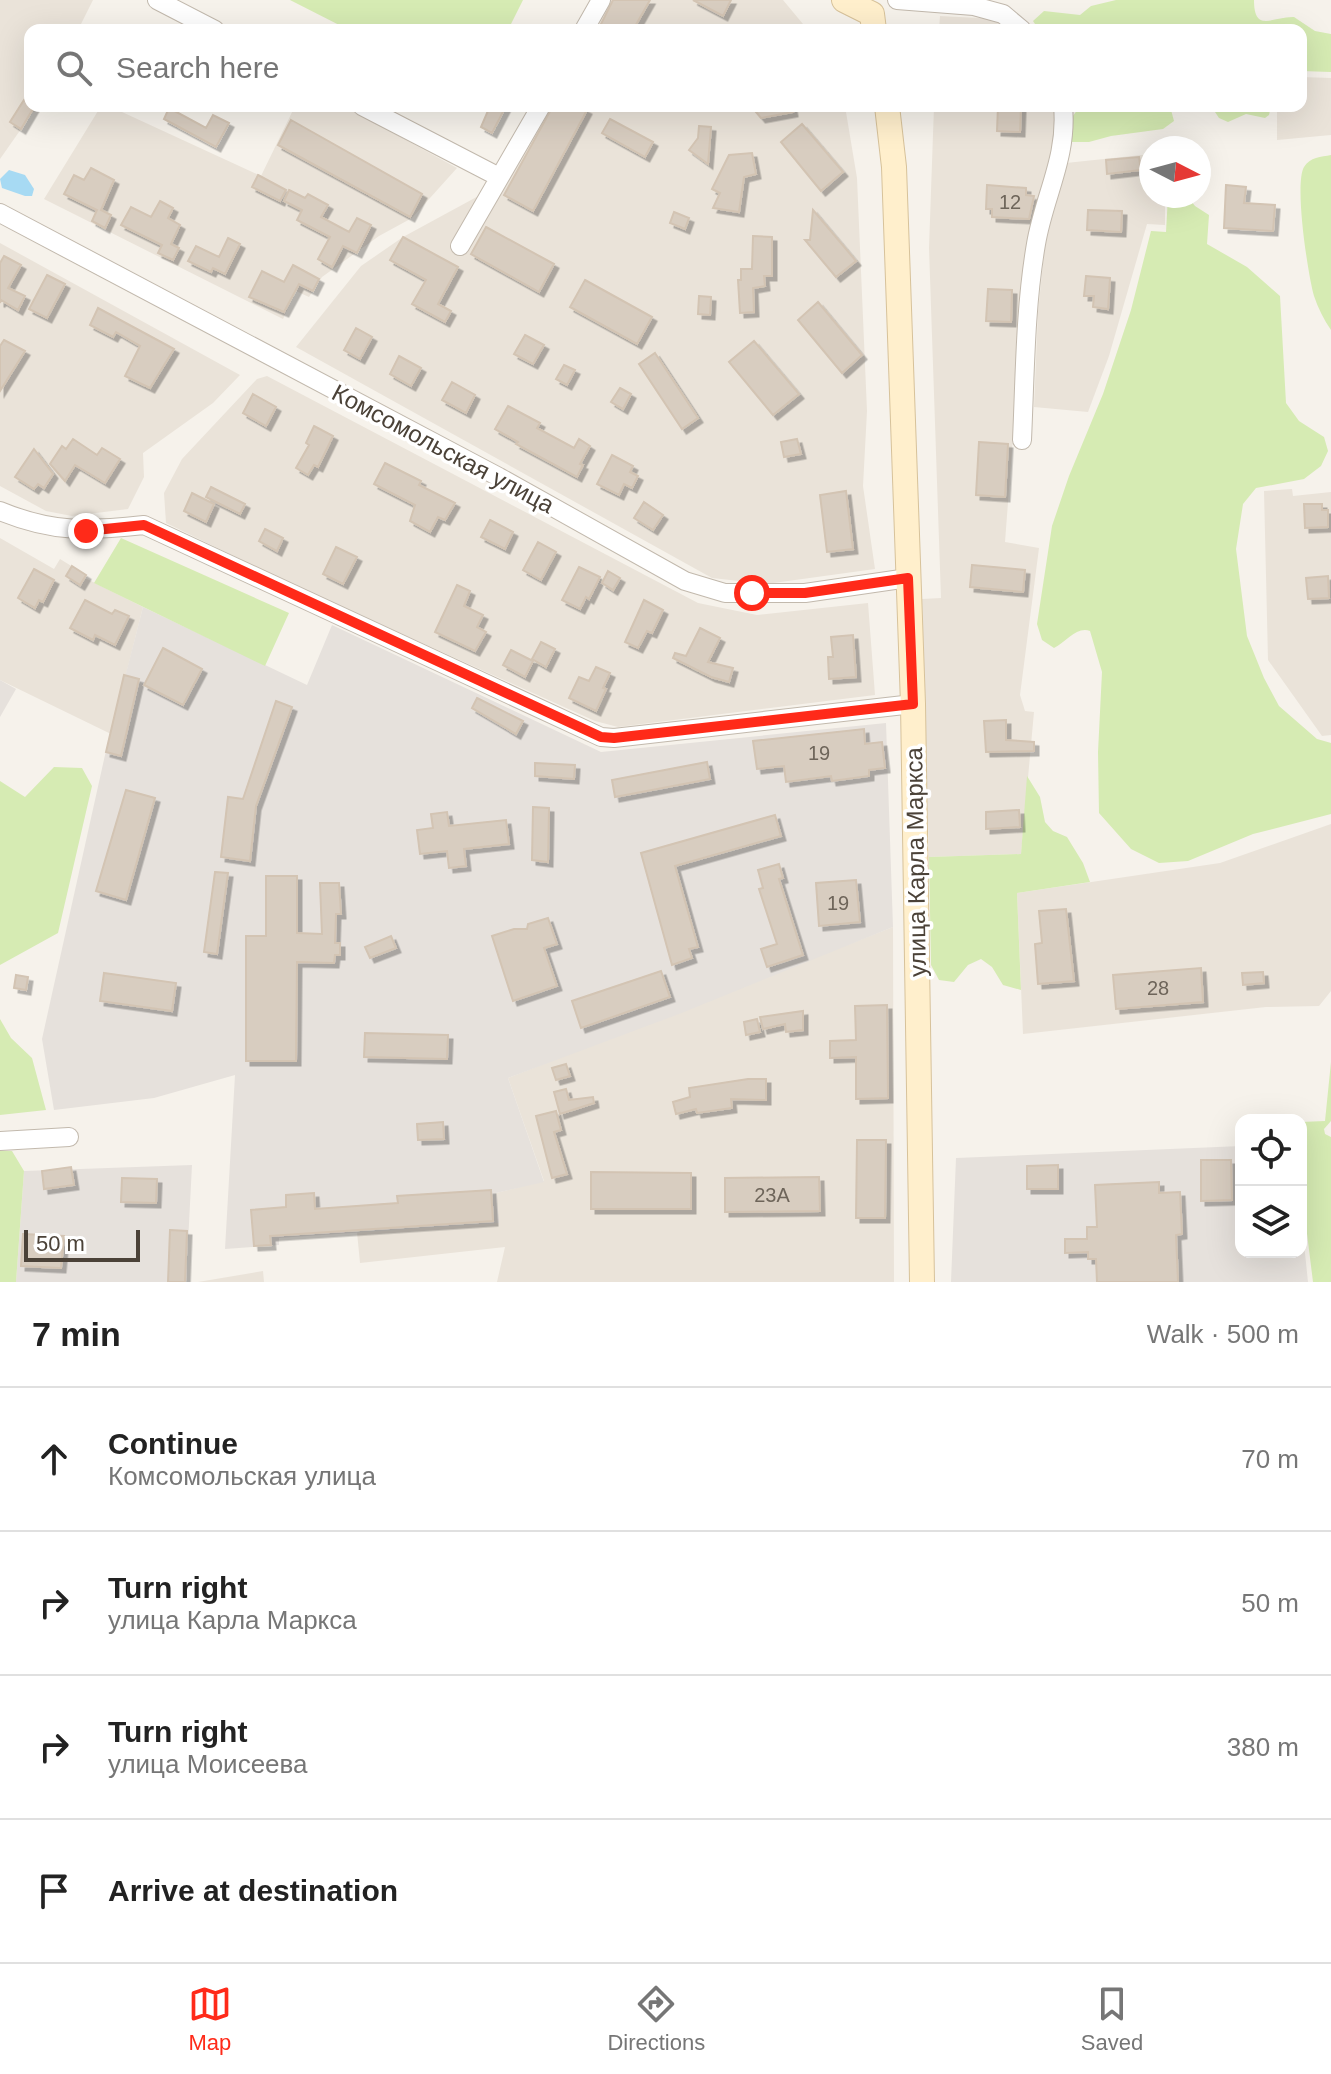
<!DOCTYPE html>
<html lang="en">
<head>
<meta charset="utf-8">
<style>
	:root { --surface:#fff; --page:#f6f6f6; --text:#222; --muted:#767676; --line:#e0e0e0; --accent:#ff2a19 }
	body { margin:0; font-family:Helvetica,sans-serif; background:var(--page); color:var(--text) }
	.controls { position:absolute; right:24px; bottom:24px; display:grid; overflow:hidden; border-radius:16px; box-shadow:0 8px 32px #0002 }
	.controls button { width:72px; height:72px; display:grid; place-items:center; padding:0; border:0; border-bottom:2px solid var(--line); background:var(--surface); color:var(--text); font:40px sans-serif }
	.compass { position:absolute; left:1139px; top:136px; width:72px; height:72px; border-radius:50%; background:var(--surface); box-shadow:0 8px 32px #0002; rotate:96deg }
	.scale { position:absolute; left:24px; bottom:20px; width:116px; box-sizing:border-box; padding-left:8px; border:4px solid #4b4238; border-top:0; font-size:22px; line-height:28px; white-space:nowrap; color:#4b4238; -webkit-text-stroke:6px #fff; paint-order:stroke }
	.stop { position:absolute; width:24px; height:24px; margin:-18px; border:6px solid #ff2a19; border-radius:50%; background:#fff }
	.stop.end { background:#ff2a19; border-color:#fff; box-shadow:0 2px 8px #0008 }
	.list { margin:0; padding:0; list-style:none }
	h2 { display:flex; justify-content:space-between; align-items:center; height:104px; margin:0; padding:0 32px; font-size:34px }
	h2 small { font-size:26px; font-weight:400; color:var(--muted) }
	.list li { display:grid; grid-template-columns:52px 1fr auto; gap:24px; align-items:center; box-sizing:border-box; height:144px; padding:0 32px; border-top:2px solid var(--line) }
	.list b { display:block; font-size:30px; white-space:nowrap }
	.list p { margin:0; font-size:26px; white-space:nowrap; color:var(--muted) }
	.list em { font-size:26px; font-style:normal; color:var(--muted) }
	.icon { flex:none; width:44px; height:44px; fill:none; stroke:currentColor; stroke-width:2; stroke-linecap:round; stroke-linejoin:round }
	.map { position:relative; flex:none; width:1331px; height:1282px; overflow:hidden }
	.search { position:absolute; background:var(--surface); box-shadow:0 8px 32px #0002; left:24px; right:24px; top:24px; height:88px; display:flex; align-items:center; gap:20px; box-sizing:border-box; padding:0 28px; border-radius:16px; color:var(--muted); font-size:30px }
	.sheet { height:680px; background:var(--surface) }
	nav { display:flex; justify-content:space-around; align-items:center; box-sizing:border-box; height:112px; border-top:2px solid var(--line); background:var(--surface); font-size:22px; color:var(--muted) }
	nav a { display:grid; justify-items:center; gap:4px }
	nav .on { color:var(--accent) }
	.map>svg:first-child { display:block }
	.residential { fill:#eae3d9 }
	.industrial { fill:#e6e1dc }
	.green { fill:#d6ebb3 }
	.water { fill:#a7daf3 }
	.building { fill:#d8cdc0; stroke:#d3c4b3; stroke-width:2; filter:url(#shadow) }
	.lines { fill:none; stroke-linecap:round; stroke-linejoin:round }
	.street-casing { stroke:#c2b9ad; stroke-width:20 }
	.secondary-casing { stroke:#d7c29a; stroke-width:26 }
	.street { stroke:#fff; stroke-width:18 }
	.secondary { stroke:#ffefcc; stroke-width:24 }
	.route { stroke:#ff2a19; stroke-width:10 }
	.labels { text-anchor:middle; stroke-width:7; stroke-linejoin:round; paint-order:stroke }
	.number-label { font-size:20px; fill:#6e655a }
	.street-label { font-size:24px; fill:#4b4238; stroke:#fff }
</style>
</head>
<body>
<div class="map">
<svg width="1331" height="1282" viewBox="0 0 1331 1282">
	<defs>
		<filter id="shadow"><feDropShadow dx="4.5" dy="4.5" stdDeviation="0" flood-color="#0004"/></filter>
	</defs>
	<rect width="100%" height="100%" fill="#f6f2eb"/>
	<path class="residential" d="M0,0H93L78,30H30V106H45L33,112L0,159Z
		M611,0H783L808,30H593Z
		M940,16L997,19L1006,30H939Z
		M1301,77L1331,78V135L1277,140V106H1301Z
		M101,106H109L261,176L295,106H344L457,168L412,218L379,236L322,277L309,297L296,291L283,319L44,199Z
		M550,106H845L857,178L867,411L863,486L875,569L766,584L712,578L296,347L361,266L403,237L506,181Z
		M934,106H1056L1054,157L1016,397L1005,542L1039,548L1020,695L1025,711L1034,712L1021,854L929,857L922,599L941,598L929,248Z
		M1151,154V196H1165V225L1147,224L1109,356L1088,412L1034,407L1038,312L1045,244L1066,163Z
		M0,243L240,375L213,403L143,453L144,477L128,509L72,516L46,511L0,486Z
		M267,376L698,603L757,615L868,603L875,695L618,727L595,721L298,587L166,523L164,493L182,459L257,379Z
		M1292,489L1293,496L1331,492V735L1322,736L1268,660L1264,491Z
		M0,538L54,569L60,559L86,575L85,578L143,607L111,734L0,680Z
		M1331,824V991L1319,1006L1266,1007L1023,1034L1017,893L1220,863Z
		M893,927L894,1282H497L505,1247L360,1263L357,1232L498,1221L496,1193L544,1181L508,1078Z
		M263,1271L264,1282H198Z"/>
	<path class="industrial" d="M143,607L307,685L332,625L601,752L886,723L893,927L679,1014L508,1078L544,1182L496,1193L499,1223L279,1238V1245L225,1249L235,1075L154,1098L54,1110L42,1039L105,755Z
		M0,680L16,689L0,717Z
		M1241,1146V1252H1301V1215L1308,1282H951L956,1158Z
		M192,1165L186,1282H16L24,1171Z"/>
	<path class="green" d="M290,0H523L508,30H349Z
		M1116,0H1254C1254,34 1273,16 1294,17L1315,31L1331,34V72L1301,71V30H1039L1033,21L1044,11L1080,15L1091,6Z
		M1080,106H1170L1174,121L1163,129L1111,136L1089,142H1068V123Z
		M1211,106H1271L1269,115L1265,118L1246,114L1228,122L1219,118Z
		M1331,155V330C1324,320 1318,308 1314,296C1308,275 1294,184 1304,167C1310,157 1321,157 1331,155Z
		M1168,196H1187L1195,206L1209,215L1207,244L1247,267L1280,296L1286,403L1299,421L1324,437L1328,451L1321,466L1304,479L1256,488L1243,504L1236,549L1247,636L1264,678L1279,706L1317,739L1331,743V814L1253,834L1188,861L1159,863L1131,849L1099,813L1098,752L1102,672L1090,631C1077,626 1066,642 1054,648L1042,640L1037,624L1052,526L1069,476L1103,394L1131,310L1151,231L1166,232Z
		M121,538L289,613L265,666L94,583Z
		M54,767L82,768L92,786L58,933L0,965V781L25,797Z
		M1027,776L1040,797L1045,822L1053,831L1067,837L1083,863L1090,882L1017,893L1021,990L1003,985L992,967L981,959L968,965L954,982L939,980L931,965L929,857L1021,854Z
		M0,1019L11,1038L32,1058L46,1110L0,1115Z
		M1331,1062V1121L1324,1129L1325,1134L1331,1137V1282H1313L1301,1185V1122L1325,1121Z
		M0,1151H12L24,1171L16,1282H0Z"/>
	<path class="water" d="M9,170L25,175L34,189L32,196H25L2,188L0,179Z"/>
	<path class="building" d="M613,0H650L633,30H598Z
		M693,0H731L723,16Z
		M24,100L34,107L21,129L10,122Z
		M490,106H506L492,133L481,127Z
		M553,106H579L587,110L533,211L504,195Z
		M751,106H792L793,112L761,118Z
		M998,106H1021L1020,132L997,131Z
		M169,108L206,128L213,115L229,123L216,147L164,119Z
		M610,119L653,142L645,157L602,133Z
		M291,120L422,194L410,217L278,145Z
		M802,124L843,172L821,191L781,142Z
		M699,126L711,127L708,164L689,150L698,138Z
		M752,153L756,174L744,177L739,212L713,208L720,193L712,189L729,155Z
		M1139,157L1141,170L1107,174L1106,160Z
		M91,168L114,180L101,210L111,215L105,228L92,221L97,210L64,194L74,175L84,180Z
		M258,175L286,190L280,201L252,187Z
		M987,185L1026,188V195L1034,196L1029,219L992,217V209H986Z
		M1226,185L1246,187L1244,203L1275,205L1273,231L1224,228Z
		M289,190L305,198L308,194L328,205L321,217L349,232L357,218L371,225L357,253L343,246L332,267L318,259L330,237L297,220L302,210L284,201Z
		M160,201L173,208L168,218L180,225L171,244L179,248L173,260L158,253L162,245L121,225L131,207L151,217Z
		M813,210L856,261L836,277L805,240H810Z
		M1088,210L1122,211L1121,232L1087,230Z
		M674,212L689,218L685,229L670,223Z
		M486,227L554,264L539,292L471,254Z
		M753,236L772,237V276H764L765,286L753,288L754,312L740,313L738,280H741V269H752Z
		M403,237L458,267L438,304L451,311L445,322L412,304L426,280L390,260Z
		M228,238L240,244L225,274L213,268L211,272L188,261L196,246L219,257Z
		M4,256L21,265L8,288L25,296L18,310L1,300L0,303V263Z
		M293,265L319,279L313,291L299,284L284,312L249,297L262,271L284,282Z
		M47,275L65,284L47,318L29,309Z
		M1086,276L1110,278L1108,309L1093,307L1094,296H1084Z
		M585,280L652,317L637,344L570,307Z
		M988,289L1012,290L1011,322L986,321Z
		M699,296L711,297L710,315L698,314Z
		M818,302L862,355L842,373L798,320Z
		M98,308L174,349L150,388L125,376L140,346L116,332L113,337L90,325Z
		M356,328L372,337L360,359L344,350Z
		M525,335L544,345L533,364L514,354Z
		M4,340L25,351L0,391V346Z
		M754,341L799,394L773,415L729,362Z
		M655,353L698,418L682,429L639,364Z
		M399,356L421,368L411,386L390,374Z
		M564,365L575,370L567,385L556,379Z
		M452,382L475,395L466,413L442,400Z
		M620,388L631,394L623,409L611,402Z
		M253,394L276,407L266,426L243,413Z
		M508,406L540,423L537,428L574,448L579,439L590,446L580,464L583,465L577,477L516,444L518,442L495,429Z
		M314,426L333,436L318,467L314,465L308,475L296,468L309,445L306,443Z
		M73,439L97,455L102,448L120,459L105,483L75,465L65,481L50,464L62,446L66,449Z
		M797,439L801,454L784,457L781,442Z
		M979,442L1008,444L1005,497L976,495Z
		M34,449L53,474L44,488L38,484L34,489L15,477Z
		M612,455L633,466L630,472L638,476L632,488L624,484L619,495L597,484Z
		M385,463L421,481L419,485L455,503L445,520L438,517L430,532L410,521L415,505L374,484Z
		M211,487L245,504L240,514L206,497Z
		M846,491L853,549L827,552L820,495Z
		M192,493L214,504L206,522L184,511Z
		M644,502L663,515L653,530L634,518Z
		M1304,504H1322V510H1328V527L1305,528Z
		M490,520L513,532L505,549L481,537Z
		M265,529L283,538L277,551L259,541Z
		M538,542L556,552L541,580L523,570Z
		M336,547L357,557L343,584L323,574Z
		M972,565L1025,570L1023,592L970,587Z
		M72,566L86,575L80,585L66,576Z
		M579,567L600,577L589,599L586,597L580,609L562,600Z
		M34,569L54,580L43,602L39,600L35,608L18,598Z
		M608,571L620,578L613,590L602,583Z
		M1328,576L1329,598L1308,599L1306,578Z
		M457,585L470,591L464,606L483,615L477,627L486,632L475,651L435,632Z
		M85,600L112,614L115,610L129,616L115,645L95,635L93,640L70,628Z
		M644,600L663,610L652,633L647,631L638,648L625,642Z
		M700,628L720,638L708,662L733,668L729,682L711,677L673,658L675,653L686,656Z
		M853,635L856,677L829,679L828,657H833L831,637Z
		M541,642L555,649L546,667L532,659Z
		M163,648L202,669L183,705L144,685Z
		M511,650L533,661L525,677L503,665Z
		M596,667L610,673L603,688L606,689L596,711L569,698L579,677L589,681Z
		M124,675L139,679L121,756L106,752Z
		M477,698L523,721L516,734L472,708Z
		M276,701L292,707L256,806L250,861L221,857L228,797L243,799Z
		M1006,720V740L1034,742V751L986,752L984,721Z
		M864,729L865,744L882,742L885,768L869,770V776L832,781L831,776L786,782L784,766L757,769L753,741Z
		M707,762L710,779L615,797L612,780Z
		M535,763L575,765L574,779L535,776Z
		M126,790L155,798L126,900L96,891Z
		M533,807L549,808L548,862L532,860Z
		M1019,810L1020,827L986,829V812Z
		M447,812L449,826L506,820L509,844L464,849L466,866L449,868L447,851L420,854L417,830L433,828L431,814Z
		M775,815L781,836L675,866L698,947L689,949L692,958L672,965L641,853Z
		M779,864L783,878L779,879L803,955L767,967L761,949L777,944L759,889L763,888L758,870Z
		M215,872L228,873L217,954L204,952Z
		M266,876H297V933L322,934L320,883H339L341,914H336L335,943H340V955H335L334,963L297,962L296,1061H246V936H266Z
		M856,880L860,922L819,926L816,883Z
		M1066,909L1074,981L1038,984L1035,944L1042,943L1039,911Z
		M548,918L557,944L544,948L557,986L513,1001L492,936L514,929H527L528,924Z
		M391,936L396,948L370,958L365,947Z
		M1201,968L1203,1002L1116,1009L1113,975Z
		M661,971L670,997L581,1028L572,1001Z
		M1263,972L1264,983L1243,985L1242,973Z
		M104,973L176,983L172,1011L100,1001Z
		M16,975L28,977L26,990L14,988Z
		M887,1005L888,1098L856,1099V1057L830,1058V1041L856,1040L855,1006Z
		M803,1011V1030L786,1032L785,1024L763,1029L760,1017Z
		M757,1019L760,1032L746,1035L744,1022Z
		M365,1033L448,1035L447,1059L364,1057Z
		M566,1064L570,1076L556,1080L552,1068Z
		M748,1079H766V1100L731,1099L732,1108L697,1113L696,1109L676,1114L673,1102L690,1097L689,1088Z
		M566,1089L569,1100L593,1097L594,1103L560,1114L554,1092Z
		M556,1111L561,1130L554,1132L567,1174L552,1178L536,1116Z
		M443,1122L444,1139L418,1140L417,1124Z
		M857,1140H886L885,1218H856Z
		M1201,1160H1231L1232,1200L1201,1201Z
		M1058,1165V1189H1027V1166Z
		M71,1167L74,1185L44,1189L42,1171Z
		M591,1172L691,1173V1209H591Z
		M819,1177L820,1211L725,1212V1178Z
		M122,1178L157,1179L156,1203L121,1202Z
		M1159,1182V1193L1180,1192L1182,1234L1176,1235L1178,1282H1097L1096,1259H1088V1252L1065,1253V1239H1087V1227H1097L1095,1185Z
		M491,1190L493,1221L270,1236L271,1245L254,1246L251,1210L286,1207V1195L314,1193L315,1209L398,1203L397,1196Z
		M170,1230L187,1231L185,1282H168Z
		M23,1234L64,1236L61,1268L21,1266Z"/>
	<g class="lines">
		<defs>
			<path id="street" d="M157,0L215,30
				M897,0L974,6L1003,14L1022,30
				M584,30L601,0
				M362,106L499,177
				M0,213L499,477L685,581L725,593H805L908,578
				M460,246L541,106
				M1022,440C1025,375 1025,308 1036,244C1044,196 1068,157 1063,106
				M0,511C53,533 88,531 144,525L601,737L614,738L913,704
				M0,1141L69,1137"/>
			<path id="secondary" d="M844,0L872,14L874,30
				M887,106L894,167L913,704L922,1282"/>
		</defs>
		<use href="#street" class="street-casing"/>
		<use href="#secondary" class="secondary-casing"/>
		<use href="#street" class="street"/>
		<use href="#secondary" class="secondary"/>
	</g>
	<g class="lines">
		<path class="route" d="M86,531L144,525L601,737L614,738L913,704L908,578L805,593H752"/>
	</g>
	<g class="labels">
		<g class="number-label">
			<text x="1010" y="209">12</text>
			<text x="819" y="760">19</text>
			<text x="838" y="910">19</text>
			<text x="1158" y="995">28</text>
			<text x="772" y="1202">23А</text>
		</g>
		<g class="street-label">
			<text transform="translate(443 449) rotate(28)" y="8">Комсомольская улица</text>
			<text transform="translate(916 862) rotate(-91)" y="8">улица Карла Маркса</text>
		</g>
	</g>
</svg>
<div class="controls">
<button><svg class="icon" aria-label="locate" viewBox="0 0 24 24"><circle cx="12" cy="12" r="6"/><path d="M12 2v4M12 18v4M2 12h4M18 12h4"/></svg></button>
<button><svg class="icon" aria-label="layers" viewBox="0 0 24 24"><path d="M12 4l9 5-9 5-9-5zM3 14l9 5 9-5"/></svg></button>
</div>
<svg class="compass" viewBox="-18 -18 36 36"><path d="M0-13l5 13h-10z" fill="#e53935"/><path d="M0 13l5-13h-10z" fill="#767676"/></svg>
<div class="scale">50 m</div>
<div class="stop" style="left:752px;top:593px"></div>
<div class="stop end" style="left:86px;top:531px"></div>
<div class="search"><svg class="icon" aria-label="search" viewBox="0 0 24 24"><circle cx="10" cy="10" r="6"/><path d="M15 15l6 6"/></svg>Search here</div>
</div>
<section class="sheet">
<h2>7 min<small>Walk · 500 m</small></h2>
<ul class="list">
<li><svg class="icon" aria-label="ahead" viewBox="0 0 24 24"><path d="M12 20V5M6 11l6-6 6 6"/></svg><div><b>Continue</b><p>Комсомольская улица</p></div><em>70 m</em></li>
<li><svg class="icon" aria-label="right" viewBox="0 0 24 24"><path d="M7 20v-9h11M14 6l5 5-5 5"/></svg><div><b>Turn right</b><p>улица Карла Маркса</p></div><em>50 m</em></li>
<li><svg class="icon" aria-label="right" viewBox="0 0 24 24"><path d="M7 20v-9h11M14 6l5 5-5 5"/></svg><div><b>Turn right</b><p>улица Моисеева</p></div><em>380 m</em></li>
<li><svg class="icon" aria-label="arrive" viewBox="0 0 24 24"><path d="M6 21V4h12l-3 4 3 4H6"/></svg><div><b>Arrive at destination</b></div></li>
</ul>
</section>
<nav>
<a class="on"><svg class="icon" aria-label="map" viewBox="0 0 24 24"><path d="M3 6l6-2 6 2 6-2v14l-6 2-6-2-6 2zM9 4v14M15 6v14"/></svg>Map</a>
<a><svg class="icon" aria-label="directions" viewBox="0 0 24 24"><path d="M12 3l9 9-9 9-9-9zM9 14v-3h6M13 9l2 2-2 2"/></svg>Directions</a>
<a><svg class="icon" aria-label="saved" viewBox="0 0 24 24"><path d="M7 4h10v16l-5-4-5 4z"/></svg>Saved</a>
</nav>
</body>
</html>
